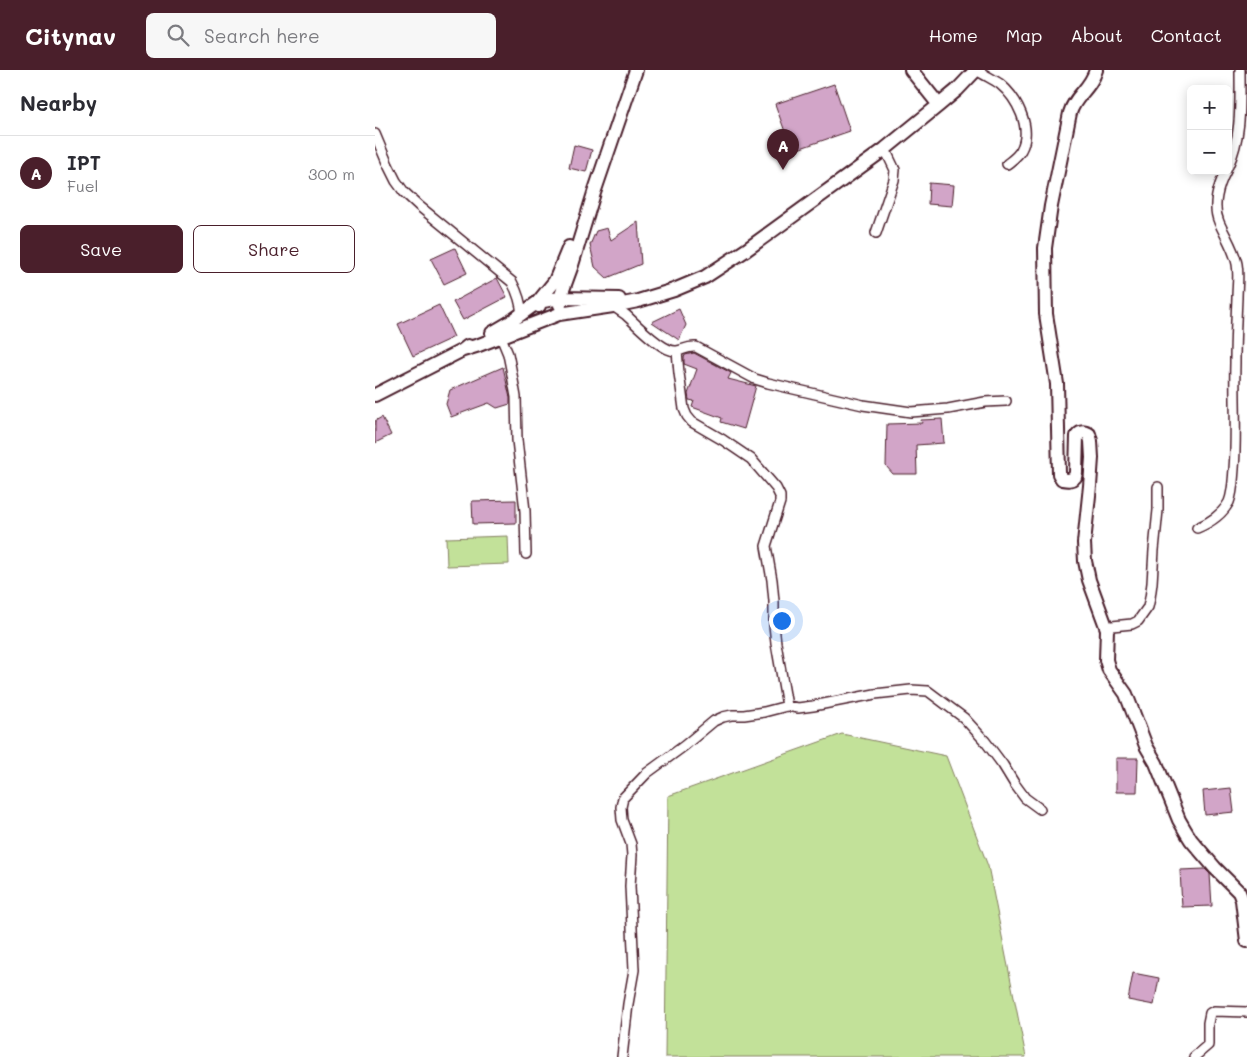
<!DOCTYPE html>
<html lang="en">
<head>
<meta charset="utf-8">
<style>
	:root { --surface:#fff; --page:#f7f7f7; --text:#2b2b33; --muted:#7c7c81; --line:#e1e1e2; --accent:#4a1f2b }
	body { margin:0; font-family:Mali,sans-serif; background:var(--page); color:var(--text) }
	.controls { position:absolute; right:15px; top:15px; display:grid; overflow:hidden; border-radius:8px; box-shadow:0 2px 12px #0003 }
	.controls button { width:45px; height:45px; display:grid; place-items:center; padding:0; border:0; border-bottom:1px solid var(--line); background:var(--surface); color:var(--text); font:25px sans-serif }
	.you { position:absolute; left:406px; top:550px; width:18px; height:18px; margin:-12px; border:4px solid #fff; border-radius:50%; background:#1a73e8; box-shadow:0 0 0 8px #1a73e833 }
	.badge { display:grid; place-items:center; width:32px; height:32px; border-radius:50%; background:var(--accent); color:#fff; font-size:16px; font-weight:700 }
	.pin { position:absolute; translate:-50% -41px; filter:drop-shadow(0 1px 2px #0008) }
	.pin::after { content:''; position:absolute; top:26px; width:18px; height:15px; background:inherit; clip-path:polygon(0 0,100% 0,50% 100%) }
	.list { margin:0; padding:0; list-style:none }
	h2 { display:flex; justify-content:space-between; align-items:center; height:65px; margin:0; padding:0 20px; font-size:21px }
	h2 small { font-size:16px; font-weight:400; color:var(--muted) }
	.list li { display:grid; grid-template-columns:32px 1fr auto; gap:15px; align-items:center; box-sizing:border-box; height:75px; padding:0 20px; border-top:1px solid var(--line) }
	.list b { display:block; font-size:19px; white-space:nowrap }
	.list p { margin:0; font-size:16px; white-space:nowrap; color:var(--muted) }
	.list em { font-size:16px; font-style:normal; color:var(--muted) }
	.actions { display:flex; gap:10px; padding:15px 20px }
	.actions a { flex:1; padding:11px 0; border:1px solid var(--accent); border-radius:8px; text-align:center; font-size:18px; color:var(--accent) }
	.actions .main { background:var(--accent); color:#fff }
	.icon { flex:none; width:28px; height:28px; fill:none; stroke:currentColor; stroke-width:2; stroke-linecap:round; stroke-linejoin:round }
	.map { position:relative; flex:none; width:872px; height:987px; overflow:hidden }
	header { display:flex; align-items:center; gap:30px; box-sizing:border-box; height:70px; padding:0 25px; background:var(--accent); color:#fff }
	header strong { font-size:24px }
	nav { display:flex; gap:28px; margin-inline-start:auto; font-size:18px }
	.search { width:350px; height:45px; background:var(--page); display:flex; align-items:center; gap:12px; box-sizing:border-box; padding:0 18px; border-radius:8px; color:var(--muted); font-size:19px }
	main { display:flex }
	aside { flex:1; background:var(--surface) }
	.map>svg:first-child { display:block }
	.green { fill:#c2e199; stroke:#868062 }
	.building { fill:#d2a5c8; stroke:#4a1f2b }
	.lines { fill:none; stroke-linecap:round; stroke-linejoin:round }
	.street-casing { stroke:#4a1f2b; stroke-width:12 }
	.secondary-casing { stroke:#4a1f2b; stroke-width:16 }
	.street { stroke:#fff; stroke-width:9 }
	.secondary { stroke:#fff; stroke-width:12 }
</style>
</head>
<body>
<header>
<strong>Citynav</strong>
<div class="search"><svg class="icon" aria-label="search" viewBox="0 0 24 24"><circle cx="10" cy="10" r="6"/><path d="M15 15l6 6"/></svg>Search here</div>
<nav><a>Home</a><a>Map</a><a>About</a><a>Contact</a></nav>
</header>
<main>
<aside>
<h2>Nearby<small></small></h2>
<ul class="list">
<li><span class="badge">A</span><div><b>IPT</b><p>Fuel</p></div><em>300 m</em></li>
</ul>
<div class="actions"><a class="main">Save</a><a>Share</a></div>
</aside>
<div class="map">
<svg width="872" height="987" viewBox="0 0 872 987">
	<rect width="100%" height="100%" fill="#fff"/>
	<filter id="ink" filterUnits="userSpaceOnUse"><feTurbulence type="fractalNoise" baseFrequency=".02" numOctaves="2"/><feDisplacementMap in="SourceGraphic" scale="10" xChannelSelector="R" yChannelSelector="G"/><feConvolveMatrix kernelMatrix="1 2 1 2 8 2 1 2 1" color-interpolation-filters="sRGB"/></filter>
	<g filter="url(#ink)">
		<path class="green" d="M133,466L134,494L72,496L71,468Z
			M467,664L571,686L613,796L651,987H290L293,726Z"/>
		<path class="building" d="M459,14L475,61L417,81L400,34Z
			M199,75L217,80L211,102L194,98Z
			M554,113L579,115L577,136L553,134Z
			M263,152L266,194L232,208L220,197L215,175L221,161L232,158L236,170Z
			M80,178L92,203L69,214L56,189Z
			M122,208L132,227L88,250L78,232Z
			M64,235L79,267L38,286L23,254Z
			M304,239L311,255L304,270L277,252Z
			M319,283L356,303L353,309L381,316L369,359L346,352L347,348L317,337L319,331L314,330L313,324L322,299L309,294V288L310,285Z
			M128,297L135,328V334L122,338L114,333L76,347L71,334L75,320Z
			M7,347L16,365L0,373V351Z
			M567,349L569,373L541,375L542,404H518L511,396L512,354L547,353L546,350Z
			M141,430V453L98,454L97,431Z
			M741,688H763L762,722H741Z
			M856,718L859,742L830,745L828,721Z
			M830,799L835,804L837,836L807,837L805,800Z
			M758,903L784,908L779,935L753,930Z"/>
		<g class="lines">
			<defs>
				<path id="street" d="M602,0C609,5 618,9 625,14C642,28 658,58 646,80C643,86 637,90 632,94
					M0,64L13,95L21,111L29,122L44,136L137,212C143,223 146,232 147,245
					M853,96C867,66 865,32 865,0
					M501,163L519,110L520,100L510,79
					M238,236C242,239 247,242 251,245C261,254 288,283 302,281C309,280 312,276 321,277L380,309L393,313L488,335L536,342L573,339L610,332L631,331
					M126,267L133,284L136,299L141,327L142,370L150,441L151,484
					M302,281L304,303L309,339L312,346L317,352L348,370L376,389L401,418L405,426V432L391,476L397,510L399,531V555L401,573L412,636
					M822,458C834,453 847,445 854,432C858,422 858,410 859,399C862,363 859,328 860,293C860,271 861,250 862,228C862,217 864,205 862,194C859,179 850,166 844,152C837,136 843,116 851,101
					M732,559L737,556L757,554L763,551L773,537L775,528L777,513L779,480L783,440V417
					M247,987L253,934L259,900L255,816L257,785L256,774L247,750L246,737L248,728L272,703L309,676L339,651L348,647L357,645H369L389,642L412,636L423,638L438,636L500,624L536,620L553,621L589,648L610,671L628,695L639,713L650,728L665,739
					M819,987L833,975V953L835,943L839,941L872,942"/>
				<path id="secondary" d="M536,0L564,35
					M721,0C715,20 700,25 695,43L676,136L670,178L671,244L682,314L684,404L687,409C692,410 695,411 700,407L701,402L702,366C705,362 708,361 714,364L716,371L717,388L715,416L709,473L710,491L714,510L732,559L731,590L734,600L751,624L771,676L781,693L804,750L811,762L816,770L840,798L864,822L867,830L872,871
					M185,235V228L197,195L219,123L261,0
					M164,236L163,232L180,211L194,177
					M117,263L134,253L163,232L185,228L244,229
					M88,280L104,275L184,244L238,236L263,231L299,220L330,207L371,180L510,79L564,35L582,20L601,0
					M0,325L88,280L93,276"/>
			</defs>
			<use href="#street" class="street-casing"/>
			<use href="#secondary" class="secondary-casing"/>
			<use href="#street" class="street"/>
			<use href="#secondary" class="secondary"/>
		</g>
	</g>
</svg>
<div class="controls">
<button>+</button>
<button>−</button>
</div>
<div class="you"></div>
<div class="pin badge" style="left:408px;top:100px">A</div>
</div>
</main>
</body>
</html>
